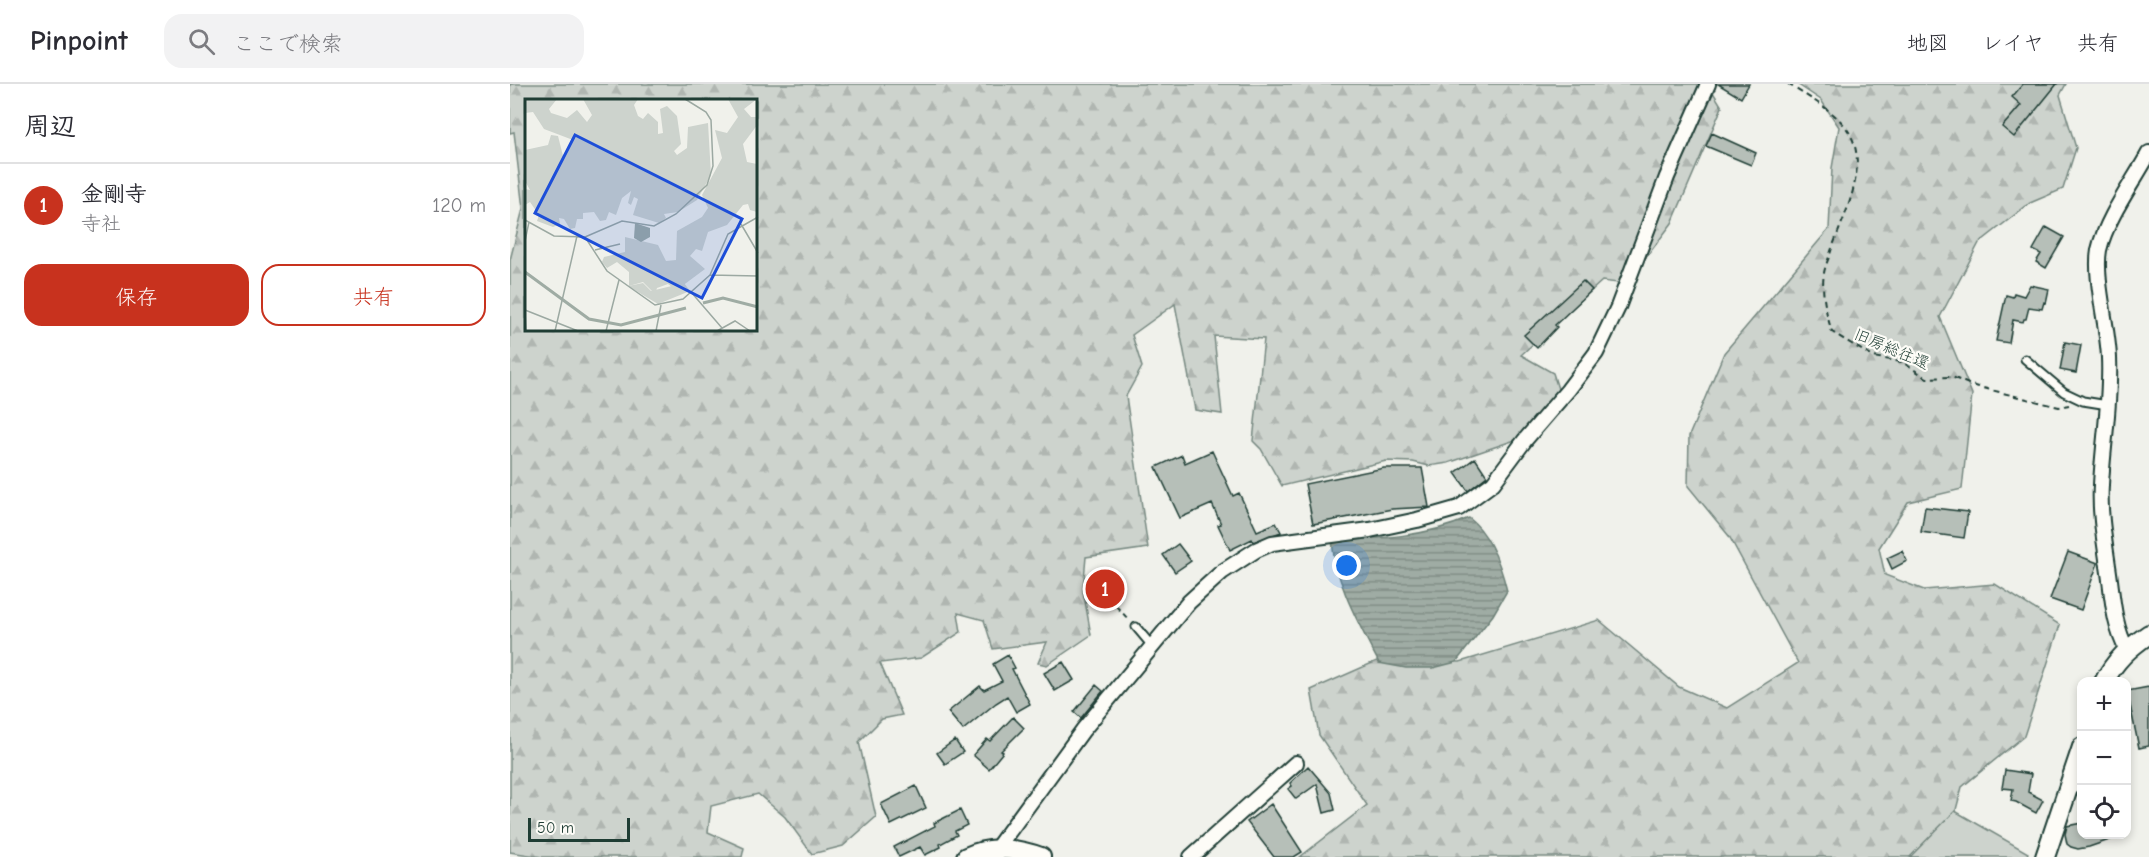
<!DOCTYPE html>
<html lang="ja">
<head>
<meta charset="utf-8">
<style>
	:root { --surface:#fff; --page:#f2f2f3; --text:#2b2b33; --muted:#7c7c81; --line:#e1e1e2; --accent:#c8321e }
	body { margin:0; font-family:"Comic Neue","Klee One",sans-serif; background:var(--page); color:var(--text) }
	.controls { position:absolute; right:18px; bottom:18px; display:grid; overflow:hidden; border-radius:12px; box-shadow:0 3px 9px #0003 }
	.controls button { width:54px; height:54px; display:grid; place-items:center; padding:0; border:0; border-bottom:2px solid var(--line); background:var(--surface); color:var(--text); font:30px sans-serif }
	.scale { position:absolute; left:18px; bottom:15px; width:102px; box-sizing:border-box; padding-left:6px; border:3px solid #1f3d34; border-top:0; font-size:16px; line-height:21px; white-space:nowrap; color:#1f3d34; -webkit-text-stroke:4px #fdfcf7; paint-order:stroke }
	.you { position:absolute; left:837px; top:482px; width:21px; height:21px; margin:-15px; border:4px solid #fff; border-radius:50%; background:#1a73e8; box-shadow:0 0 0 9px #1a73e833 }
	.badge { display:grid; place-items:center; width:39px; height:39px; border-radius:50%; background:var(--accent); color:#fff; font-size:20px; font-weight:700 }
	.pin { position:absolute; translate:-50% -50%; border:3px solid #fff; box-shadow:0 2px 6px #0006 }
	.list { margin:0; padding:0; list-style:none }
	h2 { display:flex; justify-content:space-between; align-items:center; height:78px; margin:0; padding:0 24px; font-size:26px }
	h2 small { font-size:20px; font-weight:400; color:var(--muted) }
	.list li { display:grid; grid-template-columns:39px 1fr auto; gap:18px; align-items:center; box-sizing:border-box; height:84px; padding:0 24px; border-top:2px solid var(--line) }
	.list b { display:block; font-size:22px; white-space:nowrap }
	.list p { margin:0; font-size:20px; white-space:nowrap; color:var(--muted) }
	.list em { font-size:20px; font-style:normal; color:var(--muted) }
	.actions { display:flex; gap:12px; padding:18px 24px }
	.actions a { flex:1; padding:14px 0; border:2px solid var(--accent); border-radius:18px; text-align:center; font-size:21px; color:var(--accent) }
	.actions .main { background:var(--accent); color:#fff }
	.icon { flex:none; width:33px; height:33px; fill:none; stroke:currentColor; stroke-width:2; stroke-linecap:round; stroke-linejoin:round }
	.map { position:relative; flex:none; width:1639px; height:773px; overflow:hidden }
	header { display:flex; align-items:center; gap:36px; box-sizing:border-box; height:84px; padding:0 30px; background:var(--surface); border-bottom:2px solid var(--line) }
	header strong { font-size:28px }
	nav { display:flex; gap:33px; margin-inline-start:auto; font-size:21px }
	.search { width:420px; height:54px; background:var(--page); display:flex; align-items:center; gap:15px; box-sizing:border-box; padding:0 21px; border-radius:18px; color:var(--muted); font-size:22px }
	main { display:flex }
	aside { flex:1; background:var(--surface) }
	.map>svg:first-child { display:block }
	.forest { fill:url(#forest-firs); stroke:#768880; stroke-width:1.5; fill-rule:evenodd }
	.green { fill:#cdd3cd; stroke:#768880; stroke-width:1.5 }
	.water { fill:url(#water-rules); stroke:#6c8077; stroke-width:1.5 }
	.building { fill:#b6bfb8; stroke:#1f3d34; stroke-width:1.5 }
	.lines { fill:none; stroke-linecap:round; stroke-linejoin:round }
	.lane-casing { stroke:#1f3d34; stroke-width:11 }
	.street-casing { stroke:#1f3d34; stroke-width:18 }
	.secondary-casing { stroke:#1f3d34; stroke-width:22 }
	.path { stroke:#1f3d34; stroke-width:2; stroke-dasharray:6 4.5; stroke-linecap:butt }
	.lane { stroke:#fdfcf7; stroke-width:7 }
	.street { stroke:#fdfcf7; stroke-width:14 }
	.secondary { stroke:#fdfcf7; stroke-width:18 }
	.labels { text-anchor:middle; stroke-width:4.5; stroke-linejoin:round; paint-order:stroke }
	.street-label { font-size:16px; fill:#1f3d34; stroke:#fdfcf7 }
	.inset-river { fill:none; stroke:#9faca4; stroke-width:3 }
	.inset-road { fill:none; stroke:#9ca9a2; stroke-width:1.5 }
	.view { fill:#1d4ed8; fill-opacity:0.15; stroke:#1d4ed8; stroke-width:3 }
	.inset-edge { fill:none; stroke:#1f3d34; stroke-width:3 }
</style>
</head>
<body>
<header>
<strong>Pinpoint</strong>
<div class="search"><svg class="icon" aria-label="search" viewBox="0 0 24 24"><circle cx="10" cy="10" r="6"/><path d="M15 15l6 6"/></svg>ここで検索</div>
<nav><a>地図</a><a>レイヤ</a><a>共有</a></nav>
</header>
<main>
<aside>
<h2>周辺<small></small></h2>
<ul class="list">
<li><span class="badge">1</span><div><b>金剛寺</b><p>寺社</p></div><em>120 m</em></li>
</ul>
<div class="actions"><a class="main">保存</a><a>共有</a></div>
</aside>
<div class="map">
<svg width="1639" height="773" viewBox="0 0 1639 773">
	<defs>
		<pattern id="forest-firs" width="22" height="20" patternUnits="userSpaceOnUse" patternTransform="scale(1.5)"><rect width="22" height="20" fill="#cdd3cd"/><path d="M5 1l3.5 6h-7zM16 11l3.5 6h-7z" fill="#b0b6b1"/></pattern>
		<pattern id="water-rules" width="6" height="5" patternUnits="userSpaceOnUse" patternTransform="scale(1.5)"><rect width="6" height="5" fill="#9faca4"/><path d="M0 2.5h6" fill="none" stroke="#818d86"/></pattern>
	</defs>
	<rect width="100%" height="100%" fill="#f0f1eb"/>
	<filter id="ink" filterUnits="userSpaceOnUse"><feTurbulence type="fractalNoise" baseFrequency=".0167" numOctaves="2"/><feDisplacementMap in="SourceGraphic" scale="12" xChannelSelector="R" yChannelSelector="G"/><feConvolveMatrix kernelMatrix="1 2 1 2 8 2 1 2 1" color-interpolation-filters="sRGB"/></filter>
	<g filter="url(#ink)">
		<path class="forest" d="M0,0H1198L1212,23L1162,139L1116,200L1092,197L1011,271L1043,289L1049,308L1005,356L938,379L919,382L903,378L876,377L772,402L751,365L743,357L754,255L704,252L712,330L685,326L665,220L622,251L632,283L616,312L638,464L576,473L573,506L581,551L537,581L528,579L537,558L483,565L474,536L448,529L451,548L411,574L370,579L392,631L372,635L349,658L366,733L333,762L302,770L275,733L248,710L201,722L198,748L234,764L232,773H32L0,768V176L13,125L4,48L0,49ZM16,16H246V246H16Z
			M1287,0H1556L1550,11L1566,64L1553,105L1520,119L1469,159L1430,233L1462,310L1452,405L1398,418L1369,464L1375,491L1414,506L1485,500L1550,541L1514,652L1452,703L1443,737L1473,773H790L857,721L809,651L801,606L869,576L950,578L1089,536L1169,603L1217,624L1288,579L1219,452L1178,402L1179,352L1214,269L1319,145L1322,84L1329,43L1311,16Z"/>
		<path class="green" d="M1445,727L1518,769L1516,773H1400Z"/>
		<path class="water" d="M959,434C980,450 991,482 997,507L983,531L946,578L923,584H896L869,579C850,542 824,497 822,455C868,455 916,453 959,434Z"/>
		<path class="building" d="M1208,0H1239L1231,14Z
			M1513,0H1547L1504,53L1492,43L1511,21L1502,13Z
			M1202,49L1246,69L1241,81L1196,62Z
			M1536,143L1554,153L1536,184L1526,178L1531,170L1523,166Z
			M1073,197L1082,206L1045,241L1047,243L1027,264L1014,251Z
			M1520,201L1539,205L1536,219L1534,218L1532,225L1519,223L1516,235H1514L1513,238L1503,236L1499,259L1486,257L1496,211L1503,213L1504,209L1514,212Z
			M1555,258L1571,261L1566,289L1550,286Z
			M702,367L723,412L729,409L747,447L766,439L771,448L743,458L742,455L720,466L708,441L711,440L702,420L670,434L646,383L672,371L675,379Z
			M965,374L977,392L958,407L945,389Z
			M874,384H912L919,423L882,425L803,440L795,400Z
			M1415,423L1458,428L1454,454L1411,448Z
			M668,460L681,477L665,488L653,471Z
			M1392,467L1397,477L1382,485L1377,474Z
			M1558,468L1588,479L1571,526L1540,515Z
			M597,490L611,507L606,511L608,514L598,521L596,518L592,521L579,504Z
			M498,571L505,584L502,585L520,620L506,628L497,612L486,619L453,646L438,628L470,602L474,606L492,597L483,580Z
			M553,578L564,596L545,607L534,589Z
			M586,601L593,607L571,634L564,628Z
			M1639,603V662L1629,664L1617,607Z
			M503,633L514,644L491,667L493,668L479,685L463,671L477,655L480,657Z
			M445,656L453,668L435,680L427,669Z
			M798,682L821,709L825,726L814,729L807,700L786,715L778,705L782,702L780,699Z
			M1495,686L1521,690L1518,708L1533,716L1526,729L1506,718L1501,717L1503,705L1492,704Z
			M406,702L416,724L381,741L371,720Z
			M761,720L792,768L784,773H764L737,738Z
			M450,726L457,741L445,747L447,751L430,760L431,763L415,771L410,763L389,773L384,763L425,742L424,739Z
			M1572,739V750L1611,752L1579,763L1568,765L1561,763L1557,760L1555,750L1557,742Z"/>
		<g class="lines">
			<defs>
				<path id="lane" d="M1515,275L1554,308L1573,317L1598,321
					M626,543L642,562"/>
				<path id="street" d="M1617,566C1605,544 1603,520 1600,496C1596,465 1589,432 1591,401C1593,359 1601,317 1599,274C1598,243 1584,194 1589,166C1596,135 1624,97 1639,69
					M487,764L573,646L679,518L712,488L746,466L762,459L860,446L907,436L949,424L983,399L1015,356L1058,306L1086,269L1108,223L1157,93L1198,0
					M681,773L786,679"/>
				<path id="secondary" d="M1594,598C1605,576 1620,563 1639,550
					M456,773C480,761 506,764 531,773
					M1535,773L1572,663"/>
			</defs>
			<use href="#lane" class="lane-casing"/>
			<use href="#street" class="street-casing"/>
			<use href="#secondary" class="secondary-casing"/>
			<path class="path" d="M1278,0C1296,12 1320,24 1334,41C1364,77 1334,130 1321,167C1319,174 1315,182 1314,189C1311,209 1316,229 1322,248L1363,273L1392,278L1417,294L1442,293L1461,301L1549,323L1559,321
				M606,522L620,537"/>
			<use href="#lane" class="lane"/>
			<use href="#street" class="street"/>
			<use href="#secondary" class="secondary"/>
		</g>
	</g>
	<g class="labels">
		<g class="street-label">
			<text transform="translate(1382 264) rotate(23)" y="6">旧房総往還</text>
		</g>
	</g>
	<g transform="translate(15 15)">
		<rect width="232" height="232" fill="#f0f1eb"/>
		<path d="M0,0H32L24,10L26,14L42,19L52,11L62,23L67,16L58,0H113L109,6L113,17L118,20L123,14L133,23V35L138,34L135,10L142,7L152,17L156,45L149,52L152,56L162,49L163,28L183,24L186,76L172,101L153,113L139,115L141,119L134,124L108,116L113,100L109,98L106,106L103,104L106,92L97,99L91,116L84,113L81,121L75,122L69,113L58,114V120H52L50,129L45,130L39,120L34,119L35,125L28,128L12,122L14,116L5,103L0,106V90L5,91L0,82V51L23,46L26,36L33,37L38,57L48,41L19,30L8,13L0,14ZM203,0H232L219,10L226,18H232L233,25L218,45L222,63L232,65V113L225,111L223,105L218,106L202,126L183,133L177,152L171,150L165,157L180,170L145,196L147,188L143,185L132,189L130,195L118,183L104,187V173L92,163L82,169L77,163L79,158L100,153V138L133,146L141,162L151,161L152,132L177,118L183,109L177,96L197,59L190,31L202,34L213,18Z" fill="#cdd3cd"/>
		<path d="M118,184L126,192L159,184L165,192L133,205L103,187Z" fill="#cdd3cd"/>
		<path d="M110,124L125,129V138L116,143L109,139Z" fill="#9faca4"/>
		<path class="inset-river" d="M0,173L64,220L96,226L161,209M178,204L198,199L233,208"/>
		<path class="inset-road" d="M0,121L29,137L60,138L82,172L130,206L158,200L185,176L233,177M216,125L233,154M60,138L97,122L129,127L151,115L182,86L188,67L186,21L181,13L160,0M0,142L4,123M70,151L95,145M185,176L203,135L233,118M166,193L197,229M0,211L53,232M0,212L1,232M30,232L52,137M81,232L94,181M131,232L136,206M192,232L210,222L225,232"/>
		<path class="view" d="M50,36L217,120L177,199L10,114Z"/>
		<rect width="232" height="232" class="inset-edge"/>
	</g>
</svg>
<div class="controls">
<button>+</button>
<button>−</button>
<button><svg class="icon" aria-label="locate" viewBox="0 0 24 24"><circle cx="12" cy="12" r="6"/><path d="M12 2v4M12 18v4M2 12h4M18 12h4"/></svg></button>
</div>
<div class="scale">50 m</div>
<div class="you"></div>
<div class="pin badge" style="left:595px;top:505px">1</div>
</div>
</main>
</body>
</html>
